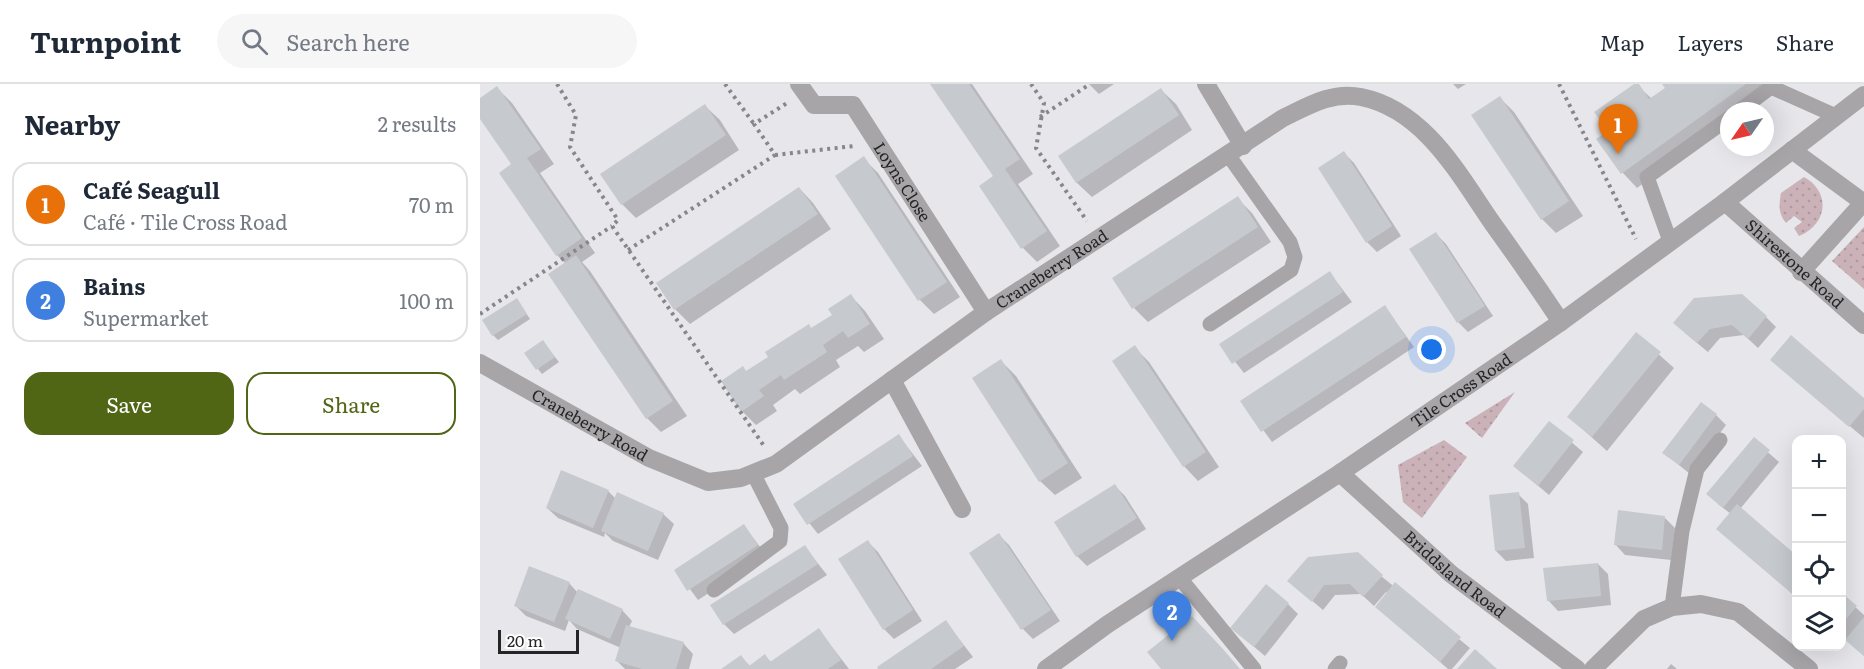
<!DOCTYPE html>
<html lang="en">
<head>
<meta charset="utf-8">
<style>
	:root { --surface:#fff; --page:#f6f6f7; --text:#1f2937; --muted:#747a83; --line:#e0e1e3; --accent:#506614 }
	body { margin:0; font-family:Literata,serif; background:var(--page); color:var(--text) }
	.controls { position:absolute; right:18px; bottom:18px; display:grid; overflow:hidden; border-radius:12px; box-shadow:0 6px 24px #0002 }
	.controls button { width:54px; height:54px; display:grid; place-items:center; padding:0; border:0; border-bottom:2px solid var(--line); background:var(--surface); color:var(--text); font:30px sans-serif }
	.compass { position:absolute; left:1240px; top:18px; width:54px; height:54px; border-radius:50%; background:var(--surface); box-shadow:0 6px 24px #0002; rotate:236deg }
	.scale { position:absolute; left:18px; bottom:15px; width:81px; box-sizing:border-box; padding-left:6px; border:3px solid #252527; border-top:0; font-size:16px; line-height:21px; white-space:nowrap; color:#252527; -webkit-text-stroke:4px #fff; paint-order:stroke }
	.you { position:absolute; left:952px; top:266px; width:21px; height:21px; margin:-15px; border:4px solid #fff; border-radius:50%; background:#1a73e8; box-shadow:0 0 0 9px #1a73e833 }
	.badge { display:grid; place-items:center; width:39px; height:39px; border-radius:50%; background:var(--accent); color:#fff; font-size:20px; font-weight:700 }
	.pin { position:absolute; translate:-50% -50px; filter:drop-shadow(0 2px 3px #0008) }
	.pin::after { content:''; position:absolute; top:32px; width:21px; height:18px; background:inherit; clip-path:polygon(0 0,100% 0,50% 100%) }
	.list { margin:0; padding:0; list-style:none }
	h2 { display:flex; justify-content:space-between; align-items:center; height:78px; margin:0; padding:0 24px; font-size:26px }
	h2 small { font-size:20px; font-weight:400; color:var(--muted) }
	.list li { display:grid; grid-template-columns:39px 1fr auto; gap:18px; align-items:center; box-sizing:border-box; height:84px; margin:0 12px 12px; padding:0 12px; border:2px solid var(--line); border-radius:18px }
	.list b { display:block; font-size:22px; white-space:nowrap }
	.list p { margin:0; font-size:20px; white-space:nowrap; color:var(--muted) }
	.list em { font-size:20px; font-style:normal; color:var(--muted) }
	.actions { display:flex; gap:12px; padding:18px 24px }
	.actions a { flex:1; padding:14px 0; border:2px solid var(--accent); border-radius:18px; text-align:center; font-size:21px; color:var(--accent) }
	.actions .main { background:var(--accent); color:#fff }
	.icon { flex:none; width:33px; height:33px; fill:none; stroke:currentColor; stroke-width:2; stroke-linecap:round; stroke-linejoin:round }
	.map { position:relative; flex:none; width:1384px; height:585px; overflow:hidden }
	header { display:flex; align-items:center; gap:36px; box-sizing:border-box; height:84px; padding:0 30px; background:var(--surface); border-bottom:2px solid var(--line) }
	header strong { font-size:28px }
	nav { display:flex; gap:33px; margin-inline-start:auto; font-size:21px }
	.search { width:420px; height:54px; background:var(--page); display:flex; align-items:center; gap:15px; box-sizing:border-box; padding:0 21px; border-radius:33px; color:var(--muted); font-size:22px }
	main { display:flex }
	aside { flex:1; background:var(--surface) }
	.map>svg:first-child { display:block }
	.grass { fill:url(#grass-dots) }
	.shadow { fill:#0003 }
	.building { fill:#c6cace }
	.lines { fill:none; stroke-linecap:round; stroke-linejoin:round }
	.path { stroke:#87878a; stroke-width:4; stroke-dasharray:3 4.5; stroke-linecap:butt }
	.service { stroke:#a7a5a7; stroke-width:15 }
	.minor { stroke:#a7a5a7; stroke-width:18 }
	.tertiary { stroke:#a7a5a7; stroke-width:18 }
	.labels { text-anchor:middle; stroke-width:5; stroke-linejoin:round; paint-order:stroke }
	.street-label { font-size:16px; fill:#252527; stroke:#fff }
</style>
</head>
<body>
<header>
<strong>Turnpoint</strong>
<div class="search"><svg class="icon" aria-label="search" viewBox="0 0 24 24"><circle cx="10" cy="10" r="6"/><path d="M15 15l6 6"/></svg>Search here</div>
<nav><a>Map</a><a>Layers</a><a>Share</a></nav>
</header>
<main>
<aside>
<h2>Nearby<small>2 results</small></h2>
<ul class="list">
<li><span class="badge" style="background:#e8710a">1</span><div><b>Café Seagull</b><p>Café · Tile Cross Road</p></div><em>70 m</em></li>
<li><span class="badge" style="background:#3f7fe0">2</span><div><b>Bains</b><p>Supermarket</p></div><em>100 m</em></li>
</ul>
<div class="actions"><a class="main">Save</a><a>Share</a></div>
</aside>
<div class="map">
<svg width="1384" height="585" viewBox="0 0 1384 585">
	<defs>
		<pattern id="grass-dots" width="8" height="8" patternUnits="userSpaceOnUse" patternTransform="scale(1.5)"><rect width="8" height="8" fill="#cbb2b9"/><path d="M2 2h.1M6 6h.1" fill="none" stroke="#ae999f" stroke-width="1.8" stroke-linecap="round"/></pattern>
	</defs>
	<rect width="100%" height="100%" fill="#e6e6eb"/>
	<path class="grass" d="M1324,93C1351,108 1348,140 1319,152L1314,144L1322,138L1314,132L1306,139C1298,129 1299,121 1301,109Z
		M1384,143V205L1352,177Z
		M1035,308L1002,354L985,339Z
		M964,356L987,373L942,434L923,418L918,381Z"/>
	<path class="shadow" d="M452,0H492L553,90L538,100L580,162L557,178L543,164L515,93Z
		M609,0H634L619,10Z
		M973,0H986L978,5Z
		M1156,0L1172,15L1187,4L1184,0H1300L1263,27H1249V37L1157,104L1143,89L1118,56L1130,47Z
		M17,4L32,19L74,80L60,89L115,169L102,178L110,187L207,332L181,348L167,334L86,180L77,171L33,81L0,32V16Z
		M681,6L696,20L712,46L612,113L597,99L581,73Z
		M1020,14L1034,28L1103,132L1076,149L1062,135Z
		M225,22L240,36L259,66L156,134L142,120Z
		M864,69L874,79L921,152L897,168L887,158Z
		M383,74L398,89L480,213L454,230L440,216Z
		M319,104L333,119L351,145L210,240L195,225L178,199Z
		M757,114L772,129L791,158L668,238L654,224Z
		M956,150L966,160L1013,232L988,248L978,238L931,166Z
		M850,189L872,218L764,289L741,260Z
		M371,212L385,227L404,255L384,268L378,262L356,276L360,283L320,310L315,305L293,321L297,327L276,341L262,327L267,288L354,231Z
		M37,216L50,235L18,256L13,251Z
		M905,223L934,263L792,358L762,317Z
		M1286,233L1296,243L1278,264L1264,251L1240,254L1228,268L1205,249Z
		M1156,250L1194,284L1127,367L1089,333Z
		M1311,254L1384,316V354L1302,285Z
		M63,258L79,278L62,290L58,285Z
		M654,263L669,278L739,383L718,397L704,382Z
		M521,277L536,292L602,394L575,411L560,397Z
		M1236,331L1246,341L1210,390L1184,369Z
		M1069,339L1103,368L1069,411L1035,382Z
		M419,352L442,382L338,450L315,421Z
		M1274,356L1299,378L1260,425L1316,473V513L1253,459L1251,430L1238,420Z
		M635,402L645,412L666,445L607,482L597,472Z
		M128,407L136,415L183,430L194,440L178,476L133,457L125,449L124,453L78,434L67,424Z
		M1038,410L1048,420L1054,474L1026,477L1016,467Z
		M1185,434L1195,444L1191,476L1145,471L1135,460Z
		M264,442L287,472L218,516L196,486Z
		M519,451L529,461L580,537L553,555L543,545L491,469Z
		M388,458L398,468L442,537L414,555L404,545Z
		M325,463L347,491L254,550L244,540Z
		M1118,480L1128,490L1131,521L1078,527L1068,516Z
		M901,492L990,564L972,585H968L897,523L908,510L906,508L894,522L881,510L855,511L843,526L809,497Z
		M89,499L98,509L142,526L152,537L149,543L203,559L213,570L209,585H145L137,577L141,564L97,545L89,536L85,547L46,532L35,521Z
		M1362,511L1384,531V572L1362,552Z
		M808,520L818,530L785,572L752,544Z
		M466,538L493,573L475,585H400Z
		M339,546L369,585H244L261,573L271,583L285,572L292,579Z
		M1191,580L1197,585H1187Z"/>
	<path class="building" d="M450,0H489L540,75L525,85L567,147L541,165L499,102L513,92Z
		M1154,0H1159L1169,15L1185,4L1182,0H1266L1141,90L1116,55L1128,47L1114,28Z
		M17,2L61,65L47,74L102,154L76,172L19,89L31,80L0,35V14Z
		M681,4L699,31L596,99L578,72Z
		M1020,12L1089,117L1061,136L991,31Z
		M225,20L246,51L141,121L120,90Z
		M864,67L912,142L886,159L838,84Z
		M384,72L467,198L438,217L355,92Z
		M319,103L338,130L194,226L176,199Z
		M758,112L778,143L652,225L632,194Z
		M956,148L1005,222L977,239L929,165Z
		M96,171L193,317L166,335L68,190Z
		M850,187L863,208L752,280L739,260Z
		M371,210L390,240L368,254L363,247L343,261L347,268L304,296L301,291L279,306L284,312L261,328L241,297L263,282L266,287L288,273L285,268L329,240L331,244L352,231L348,225Z
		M1262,210L1287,232L1268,255L1252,241L1230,245L1217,259L1193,239L1214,214Z
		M37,214L47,230L12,252L2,236Z
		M905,221L926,253L781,348L760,317Z
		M1156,248L1181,268L1112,353L1087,333Z
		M1311,251L1384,314V325L1369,343L1290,276Z
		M63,256L75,273L56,286L44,269Z
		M655,261L726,368L703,383L632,277Z
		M521,275L588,379L559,398L492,294Z
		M1221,318L1237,330L1199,381L1182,369Z
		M1069,337L1094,356L1058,402L1033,382Z
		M419,350L433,372L327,441L313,420Z
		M1274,353L1290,366L1243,424L1226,410Z
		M81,386L129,406L113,444L66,424Z
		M635,400L657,434L596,473L574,438Z
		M137,408L184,429L168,467L121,447Z
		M1039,408L1045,464L1015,467L1009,411Z
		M1257,420L1316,471V513L1236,445Z
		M1138,426L1185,432L1182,466L1134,461Z
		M264,440L278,461L207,507L194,486Z
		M519,449L571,526L541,546L489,469Z
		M388,456L433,526L403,546L358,475Z
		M325,461L338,480L243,541L230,521Z
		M878,468L903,491L883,513L870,500L844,501L832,518L807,497L828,473Z
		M1118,479L1121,512L1067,517L1063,484Z
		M49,482L90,498L74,538L34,522Z
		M915,498L981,553L960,578L895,523Z
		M786,500L809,519L774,563L750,544Z
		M98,505L143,525L130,555L85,535Z
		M1362,509L1377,522L1362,540Z
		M712,532L743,565L760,585H681L667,568Z
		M1384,533V572L1365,556Z
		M466,536L484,562L451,585H398L397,583Z
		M146,541L204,558L196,585H162L135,577Z
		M339,544L361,576L348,585H241L261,571L269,582L285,570L290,578Z
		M995,565L1017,585H977Z"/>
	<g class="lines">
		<path class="path" d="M77,0L96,31L90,63L138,136L132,142L284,362
			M245,0L274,40
			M551,0L564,19L556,64L607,137
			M1079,0L1156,155
			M560,33L610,0
			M295,71L374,62
			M148,166L295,71L274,40L307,19
			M0,230L132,142"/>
		<path class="service" d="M1259,27L1291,3L1356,32
			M1190,157L1167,93L1249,34
			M730,240L811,186L815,173L810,158L749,72
			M699,493L774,585
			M234,506L300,457L301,444L273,389
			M1192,523L1202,447L1217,385L1240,356
			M855,585L860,579"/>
		<g class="minor">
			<path id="s1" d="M319,0L334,21H373L506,228"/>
			<path d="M726,0L763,62"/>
			<path d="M1312,66L1384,119"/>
			<path id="s2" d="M1245,118L1384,241"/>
			<path d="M1321,188L1383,119"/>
			<path id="s3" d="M0,279L169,374L228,398L261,394L296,380L506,228L803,34C828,22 852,7 881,13C945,26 979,91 1013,140C1036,172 1059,205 1081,238"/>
			<path d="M412,296L482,425"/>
			<path id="s4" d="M860,389L971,490L1097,585"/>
			<path d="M1113,585L1164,535L1192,523L1221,520L1258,528L1329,585"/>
		</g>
		<path class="tertiary" id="s5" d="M566,585L628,540L860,389L1081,238L1245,118L1384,11"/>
	</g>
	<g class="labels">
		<g class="street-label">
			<text dy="6" stroke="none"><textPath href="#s1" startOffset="156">Loyns Close</textPath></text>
			<text dy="6" stroke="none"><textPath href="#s2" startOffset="93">Shirestone Road</textPath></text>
			<text dy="6" stroke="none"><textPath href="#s3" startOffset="666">Craneberry Road</textPath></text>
			<text dy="6" stroke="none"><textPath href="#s5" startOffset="500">Tile Cross Road</textPath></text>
			<text dy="6" stroke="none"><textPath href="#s3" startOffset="126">Craneberry Road</textPath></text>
			<text dy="6" stroke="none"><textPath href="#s4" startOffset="153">Briddsland Road</textPath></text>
		</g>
	</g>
</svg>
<div class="controls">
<button>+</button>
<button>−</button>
<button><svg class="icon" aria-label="locate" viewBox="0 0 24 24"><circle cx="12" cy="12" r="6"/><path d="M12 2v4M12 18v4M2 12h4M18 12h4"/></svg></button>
<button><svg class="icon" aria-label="layers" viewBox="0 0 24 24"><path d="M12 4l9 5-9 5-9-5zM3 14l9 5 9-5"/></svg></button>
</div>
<svg class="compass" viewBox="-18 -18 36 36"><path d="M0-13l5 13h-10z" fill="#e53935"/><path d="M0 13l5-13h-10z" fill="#747a83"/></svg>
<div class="scale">20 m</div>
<div class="you"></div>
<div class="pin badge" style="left:1138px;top:70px;background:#e8710a">1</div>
<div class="pin badge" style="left:692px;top:557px;background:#3f7fe0">2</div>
</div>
</main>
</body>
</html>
